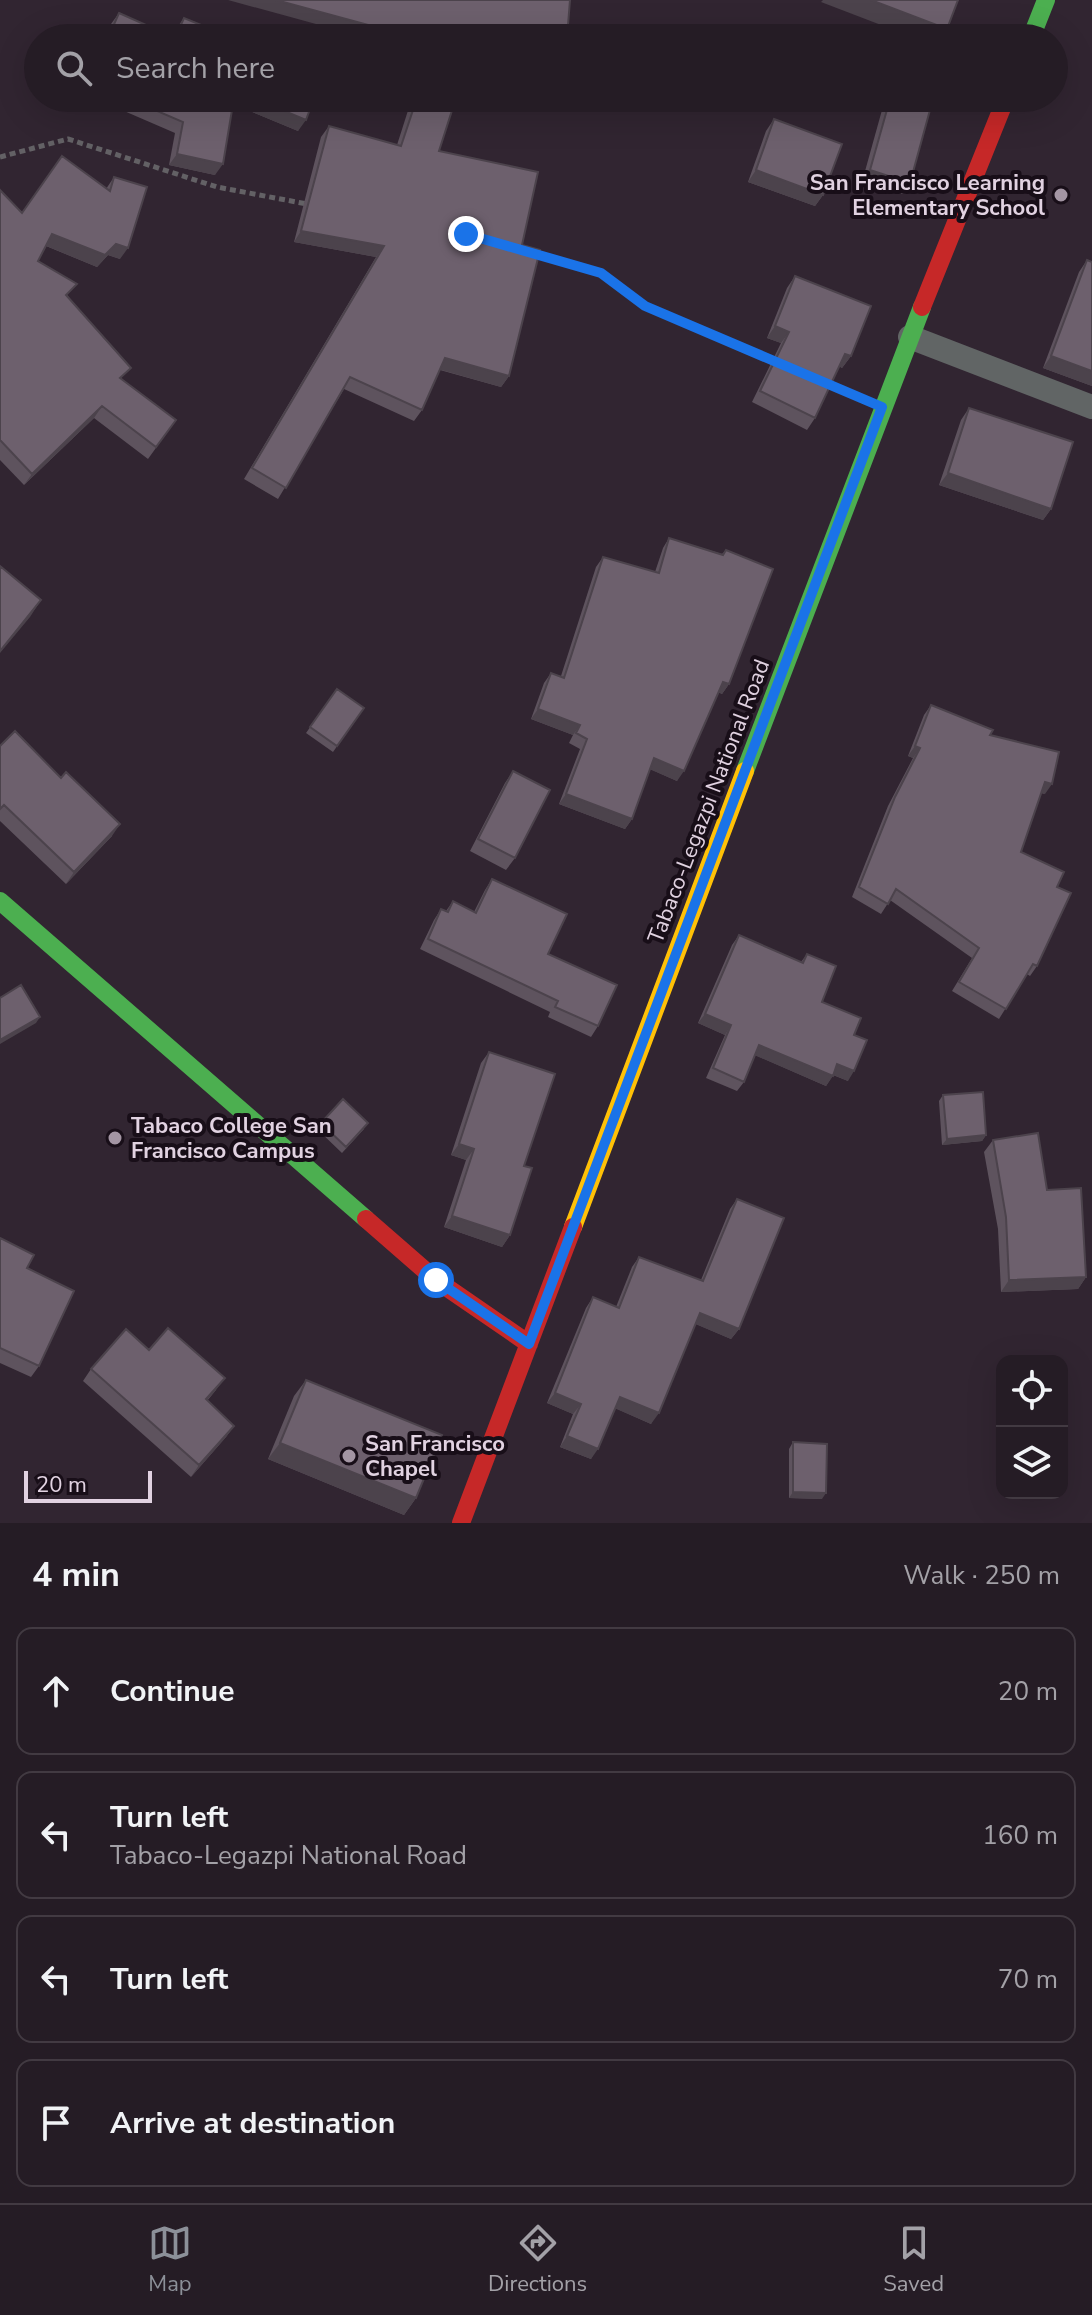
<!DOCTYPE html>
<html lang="en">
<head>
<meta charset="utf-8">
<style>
	:root { --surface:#251c25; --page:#312932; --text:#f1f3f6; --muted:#a3a1a7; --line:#423a42; --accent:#8c9099 }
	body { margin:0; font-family:"Nunito Sans",sans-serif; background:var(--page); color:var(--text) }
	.controls { position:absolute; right:24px; bottom:24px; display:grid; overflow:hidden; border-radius:16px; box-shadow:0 8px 32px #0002 }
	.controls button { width:72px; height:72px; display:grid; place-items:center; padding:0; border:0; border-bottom:2px solid var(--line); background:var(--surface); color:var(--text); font:40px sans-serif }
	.scale { position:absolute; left:24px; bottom:20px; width:128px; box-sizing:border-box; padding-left:8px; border:4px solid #e1d2e1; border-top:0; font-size:22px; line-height:28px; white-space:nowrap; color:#e1d2e1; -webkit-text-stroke:6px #180e18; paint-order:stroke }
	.stop { position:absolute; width:24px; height:24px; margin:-18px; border:6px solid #1a73e8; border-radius:50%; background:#fff }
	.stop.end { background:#1a73e8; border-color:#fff; box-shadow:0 2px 8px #0008 }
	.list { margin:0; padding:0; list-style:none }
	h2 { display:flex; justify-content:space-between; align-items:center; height:104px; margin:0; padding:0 32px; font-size:34px }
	h2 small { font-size:26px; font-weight:400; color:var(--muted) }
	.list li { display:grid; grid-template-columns:52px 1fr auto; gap:24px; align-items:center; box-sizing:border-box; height:128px; margin:0 16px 16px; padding:0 16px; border:2px solid var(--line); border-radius:16px }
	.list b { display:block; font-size:30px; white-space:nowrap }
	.list p { margin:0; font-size:26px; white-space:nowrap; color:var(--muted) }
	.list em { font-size:26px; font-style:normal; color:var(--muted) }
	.icon { flex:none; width:44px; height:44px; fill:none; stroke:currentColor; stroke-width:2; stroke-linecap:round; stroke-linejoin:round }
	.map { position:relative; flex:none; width:1092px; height:1523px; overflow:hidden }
	.search { position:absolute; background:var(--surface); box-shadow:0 8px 32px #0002; left:24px; right:24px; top:24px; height:88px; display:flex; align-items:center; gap:20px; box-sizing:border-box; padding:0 28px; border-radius:44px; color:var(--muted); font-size:30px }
	.sheet { height:680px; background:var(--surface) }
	nav { display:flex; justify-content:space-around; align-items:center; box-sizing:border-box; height:112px; border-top:2px solid var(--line); background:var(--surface); font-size:22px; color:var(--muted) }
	nav a { display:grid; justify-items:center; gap:4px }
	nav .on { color:var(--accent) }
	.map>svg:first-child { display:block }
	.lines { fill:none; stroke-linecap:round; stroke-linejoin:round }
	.path { stroke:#636165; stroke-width:5; stroke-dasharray:6 4; stroke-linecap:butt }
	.lane { stroke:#616565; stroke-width:24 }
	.fast { stroke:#4caf50; stroke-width:18 }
	.slow { stroke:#ffc107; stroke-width:18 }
	.jam { stroke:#c62828; stroke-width:18 }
	.wall { fill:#5e535e }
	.shaded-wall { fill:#4c434c }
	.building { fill:#6d606d; stroke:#4c434c; stroke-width:2 }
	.route { stroke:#1a73e8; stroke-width:10 }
	.poi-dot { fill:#a395a3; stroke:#180e18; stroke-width:3 }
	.labels { text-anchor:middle; stroke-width:8; stroke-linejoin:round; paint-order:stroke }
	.poi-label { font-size:22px; font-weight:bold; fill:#e1d2e1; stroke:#180e18; text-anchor:start }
	.street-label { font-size:22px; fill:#e1d2e1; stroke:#180e18 }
</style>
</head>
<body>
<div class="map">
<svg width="1092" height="1523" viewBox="0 0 1092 1523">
	<rect width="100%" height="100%" fill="#312531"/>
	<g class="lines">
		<path class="path" d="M0,157L68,139L217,187L307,204
			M536,254L601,273L645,306L776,362"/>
		<path class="lane" d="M910,337L1092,407"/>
		<path class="fast" d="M1031,38L1046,0
			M745,771L922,307
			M0,901L366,1219"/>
		<path class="slow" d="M573,1227L745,771"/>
		<path class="jam" d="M922,307L1006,98
			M366,1219L436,1280L529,1344
			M461,1523L573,1227"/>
	</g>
	<path class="wall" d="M119,13L173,37L176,29L184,18L233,38H106L111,24Z
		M94,98H314L298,131L233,104L215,175L169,165L175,133Z
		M412,98H456L439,151L522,245L509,376L501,387L440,370L422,410L414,421L344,389L278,499L244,479L376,257L294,242L321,137L329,126L397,145Z
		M890,99L902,194L862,182L882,110Z
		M774,119L823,195L815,206L748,182L766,131Z
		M114,177L120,259L108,255L97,267L46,246L38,261L68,296L123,380L176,420L148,459L94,418L24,485L0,460V190L22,212L106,189Z
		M1087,260L1092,262V386L1043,368L1079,272Z
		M795,276L851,356L842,368L839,366L815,418L807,430L752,402L781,343L767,338L787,288Z
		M969,408L1051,509L1043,520L939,485L961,420Z
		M669,538L722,554L726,550L729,684L722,694L718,692L677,781L650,769L632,819L625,829L559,804L580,749L569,743L573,735L531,719L544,683L551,673L561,676L596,567L603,557L655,572L663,548Z
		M337,689L364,708L333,752L306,733Z
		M931,705L990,735L1045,794L1041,793L1021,852L1057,887L1037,966L1030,976L1027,974L999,1019L952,991L972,958L890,900L881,914L852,897L888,806L913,758L908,756L924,715Z
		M0,746L61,778L112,836L66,884L0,821Z
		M513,771L515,858L506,870L470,851L505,783Z
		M492,879L548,954L598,1026L591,1037L548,1017L550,1012L420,949L434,920L441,909L446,911L453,901L474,912L485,890Z
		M739,935L801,962L807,954L822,1002L854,1035L848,1081L833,1075L826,1086L755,1055L744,1082L737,1091L706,1078L725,1035L698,1023L732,945Z
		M489,1052L524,1166L510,1235L502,1247L444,1227L466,1160L451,1155L481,1063Z
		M943,1095L986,1135L982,1141L942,1145L939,1101Z
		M321,1123L364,1129L342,1153L317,1129Z
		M993,1140L1047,1190L1086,1277L1078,1289L1001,1292L998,1229L984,1152Z
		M737,1199L739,1329L731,1339L696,1324L651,1424L615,1408L591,1459L560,1447L573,1414L547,1403L586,1308L593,1297L616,1307L632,1267L639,1257L701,1280L730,1209Z
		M0,1238L27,1268L39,1366L31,1377L0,1363Z
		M149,1350L216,1390L207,1401L234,1426L226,1437L191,1477L83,1381L91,1369Z
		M306,1380L416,1498L404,1515L268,1459L294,1396Z
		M793,1442L822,1499L789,1498V1449Z"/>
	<path class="shaded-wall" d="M228,0H276L405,35L403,38H367Z
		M823,0H871L947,29L941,38H915L821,2Z
		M230,98H253L306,120L298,131L228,102Z
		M177,154L223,164L215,175L169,165Z
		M756,170L823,195L815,206L748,182Z
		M870,170L910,183L902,194L862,182Z
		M301,231L384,246L376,257L294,242Z
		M52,234L116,244L128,248L120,259L108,255L97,267L44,245Z
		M775,326L789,332L781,343L767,338Z
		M845,354L851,356L842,368L837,365Z
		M1051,356L1092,371V386L1043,368Z
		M445,358L509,376L501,387L438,369Z
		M102,406L94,418L24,485L32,474Z
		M948,473L1051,509L1043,520L939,485Z
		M41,600L30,617L0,653V651Z
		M723,682L729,684L722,694L716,691Z
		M538,709L580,725L573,735L531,719Z
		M915,746L920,748L913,758L908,756Z
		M654,758L684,771L677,781L647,768Z
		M1045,782L1052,784L1045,794L1038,792Z
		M566,794L632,819L625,829L559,804Z
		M120,824L112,836L66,884L74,872Z
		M705,1014L731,1025L725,1035L698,1023Z
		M40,1017L36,1023L0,1044V1040Z
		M759,1045L833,1076L826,1086L752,1054Z
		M837,1064L854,1071L848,1081L831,1074Z
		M986,1135L982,1141L942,1145L947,1139Z
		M459,1144L474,1149L466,1160L451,1155Z
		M452,1216L510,1235L502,1247L444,1227Z
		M1086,1277L1078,1289L1001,1292L1009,1280Z
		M700,1313L739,1329L731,1339L693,1323Z
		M225,1378L216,1390L197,1411L206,1399Z
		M555,1393L581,1404L573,1414L547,1403Z
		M620,1397L659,1413L651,1424L612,1407Z
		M234,1426L226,1437L191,1477L199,1465Z
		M567,1436L598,1449L591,1459L560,1447Z
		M280,1443L416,1498L404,1515L268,1459Z
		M793,1492L826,1493L822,1499L789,1498Z"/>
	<path class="building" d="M276,0H570L567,38H404L405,35Z
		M871,0H958L947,29Z
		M119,13L175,38L184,18L233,38H108Z
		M127,98H234L223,164L177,154L183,122Z
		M253,98H314L306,120Z
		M417,98H456L439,151L538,172L522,245L540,250L509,376L445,358L422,410L350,377L286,488L252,468L384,246L301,231L329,126L401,146Z
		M890,99L930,110L910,183L870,170Z
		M774,119L842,144L823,195L756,170Z
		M62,156L110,191L114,177L147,187L128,248L116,244L105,255L52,234L38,261L77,284L66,295L131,368L120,378L176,420L156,447L102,406L32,474L0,440V190L22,213Z
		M1087,260L1092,262V371L1051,356Z
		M795,276L871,306L851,356L845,354L815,418L760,391L789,332L775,326Z
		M969,408L1073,442L1051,509L948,473Z
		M669,538L723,555L726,550L773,569L729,684L723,682L684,771L654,758L632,819L566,794L587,739L576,733L580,725L538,709L551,673L564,678L603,557L659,573Z
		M0,566L41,600L0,651Z
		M337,689L364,708L337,746L310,727Z
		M931,705L993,730L990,735L1059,752L1052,784L1045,782L1021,852L1064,872L1057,887L1071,893L1037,966L1033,964L1006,1009L959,982L979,948L896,889L888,904L859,887L895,797L920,748L915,746Z
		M15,731L61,778L66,772L120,824L74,872L4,805L0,809V746Z
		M513,771L550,790L515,858L478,839Z
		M492,879L567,914L548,954L617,985L598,1026L555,1007L558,1001L428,939L441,909L448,912L453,901L476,913Z
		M739,935L803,963L807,954L836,966L822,1002L861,1018L854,1035L867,1040L854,1071L837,1064L833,1076L759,1045L744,1082L713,1068L731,1025L705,1014Z
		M21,985L40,1017L0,1040V998Z
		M489,1052L555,1074L524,1166L532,1168L510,1235L452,1216L474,1149L459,1144Z
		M983,1092L986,1135L947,1139L943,1095Z
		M343,1099L368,1123L346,1147L321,1123Z
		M1038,1133L1047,1190L1081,1188L1086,1277L1009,1280L1006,1217L993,1140Z
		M737,1199L784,1218L739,1329L700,1313L659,1413L620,1397L598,1449L567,1436L581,1404L555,1393L593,1297L619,1308L639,1257L703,1281Z
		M0,1238L34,1255L27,1268L74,1291L39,1366L0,1348Z
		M168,1328L225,1378L206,1399L234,1426L199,1465L91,1369L126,1329L149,1350Z
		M306,1380L442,1435L416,1498L280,1443Z
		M793,1442L827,1444L826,1493L793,1492Z"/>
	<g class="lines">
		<path class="route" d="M436,1280L529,1344L882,407L645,306L601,273L466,234"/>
	</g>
	<g class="poi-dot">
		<circle cx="1061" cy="195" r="8"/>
		<circle cx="115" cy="1138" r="8"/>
		<circle cx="349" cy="1456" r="8"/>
	</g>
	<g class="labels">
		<g class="poi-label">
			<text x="1045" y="190" text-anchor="end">San Francisco Learning<tspan x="1045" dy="25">Elementary School</tspan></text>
			<text x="131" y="1133">Tabaco College San<tspan x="131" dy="25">Francisco Campus</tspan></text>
			<text x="365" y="1451">San Francisco<tspan x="365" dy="25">Chapel</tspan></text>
		</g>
		<g class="street-label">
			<text transform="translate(708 801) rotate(-69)" y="8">Tabaco-Legazpi National Road</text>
		</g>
	</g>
</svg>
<div class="controls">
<button><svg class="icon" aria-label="locate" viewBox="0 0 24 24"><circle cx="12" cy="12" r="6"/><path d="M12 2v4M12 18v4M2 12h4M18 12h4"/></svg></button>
<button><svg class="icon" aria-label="layers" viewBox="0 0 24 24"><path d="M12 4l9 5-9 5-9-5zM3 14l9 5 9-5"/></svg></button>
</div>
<div class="scale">20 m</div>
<div class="stop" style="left:436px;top:1280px"></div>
<div class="stop end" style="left:466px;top:234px"></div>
<div class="search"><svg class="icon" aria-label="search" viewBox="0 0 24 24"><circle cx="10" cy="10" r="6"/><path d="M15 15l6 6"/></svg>Search here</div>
</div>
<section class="sheet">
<h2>4 min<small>Walk · 250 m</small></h2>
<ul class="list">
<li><svg class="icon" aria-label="ahead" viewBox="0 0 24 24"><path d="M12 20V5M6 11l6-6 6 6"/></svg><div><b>Continue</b></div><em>20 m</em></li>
<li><svg class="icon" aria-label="left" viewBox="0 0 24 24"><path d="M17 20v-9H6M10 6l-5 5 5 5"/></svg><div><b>Turn left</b><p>Tabaco-Legazpi National Road</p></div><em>160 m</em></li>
<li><svg class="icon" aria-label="left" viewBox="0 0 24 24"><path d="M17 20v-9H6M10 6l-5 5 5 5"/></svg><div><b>Turn left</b></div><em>70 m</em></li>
<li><svg class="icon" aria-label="arrive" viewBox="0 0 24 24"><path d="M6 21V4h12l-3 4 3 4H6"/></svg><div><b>Arrive at destination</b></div></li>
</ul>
</section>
<nav>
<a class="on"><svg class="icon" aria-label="map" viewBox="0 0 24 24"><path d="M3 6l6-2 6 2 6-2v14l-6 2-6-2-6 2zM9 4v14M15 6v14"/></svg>Map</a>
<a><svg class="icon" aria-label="directions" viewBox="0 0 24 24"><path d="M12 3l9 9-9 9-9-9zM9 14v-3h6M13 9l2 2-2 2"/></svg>Directions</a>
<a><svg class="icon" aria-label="saved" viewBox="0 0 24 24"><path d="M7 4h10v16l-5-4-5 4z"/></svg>Saved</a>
</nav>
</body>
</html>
